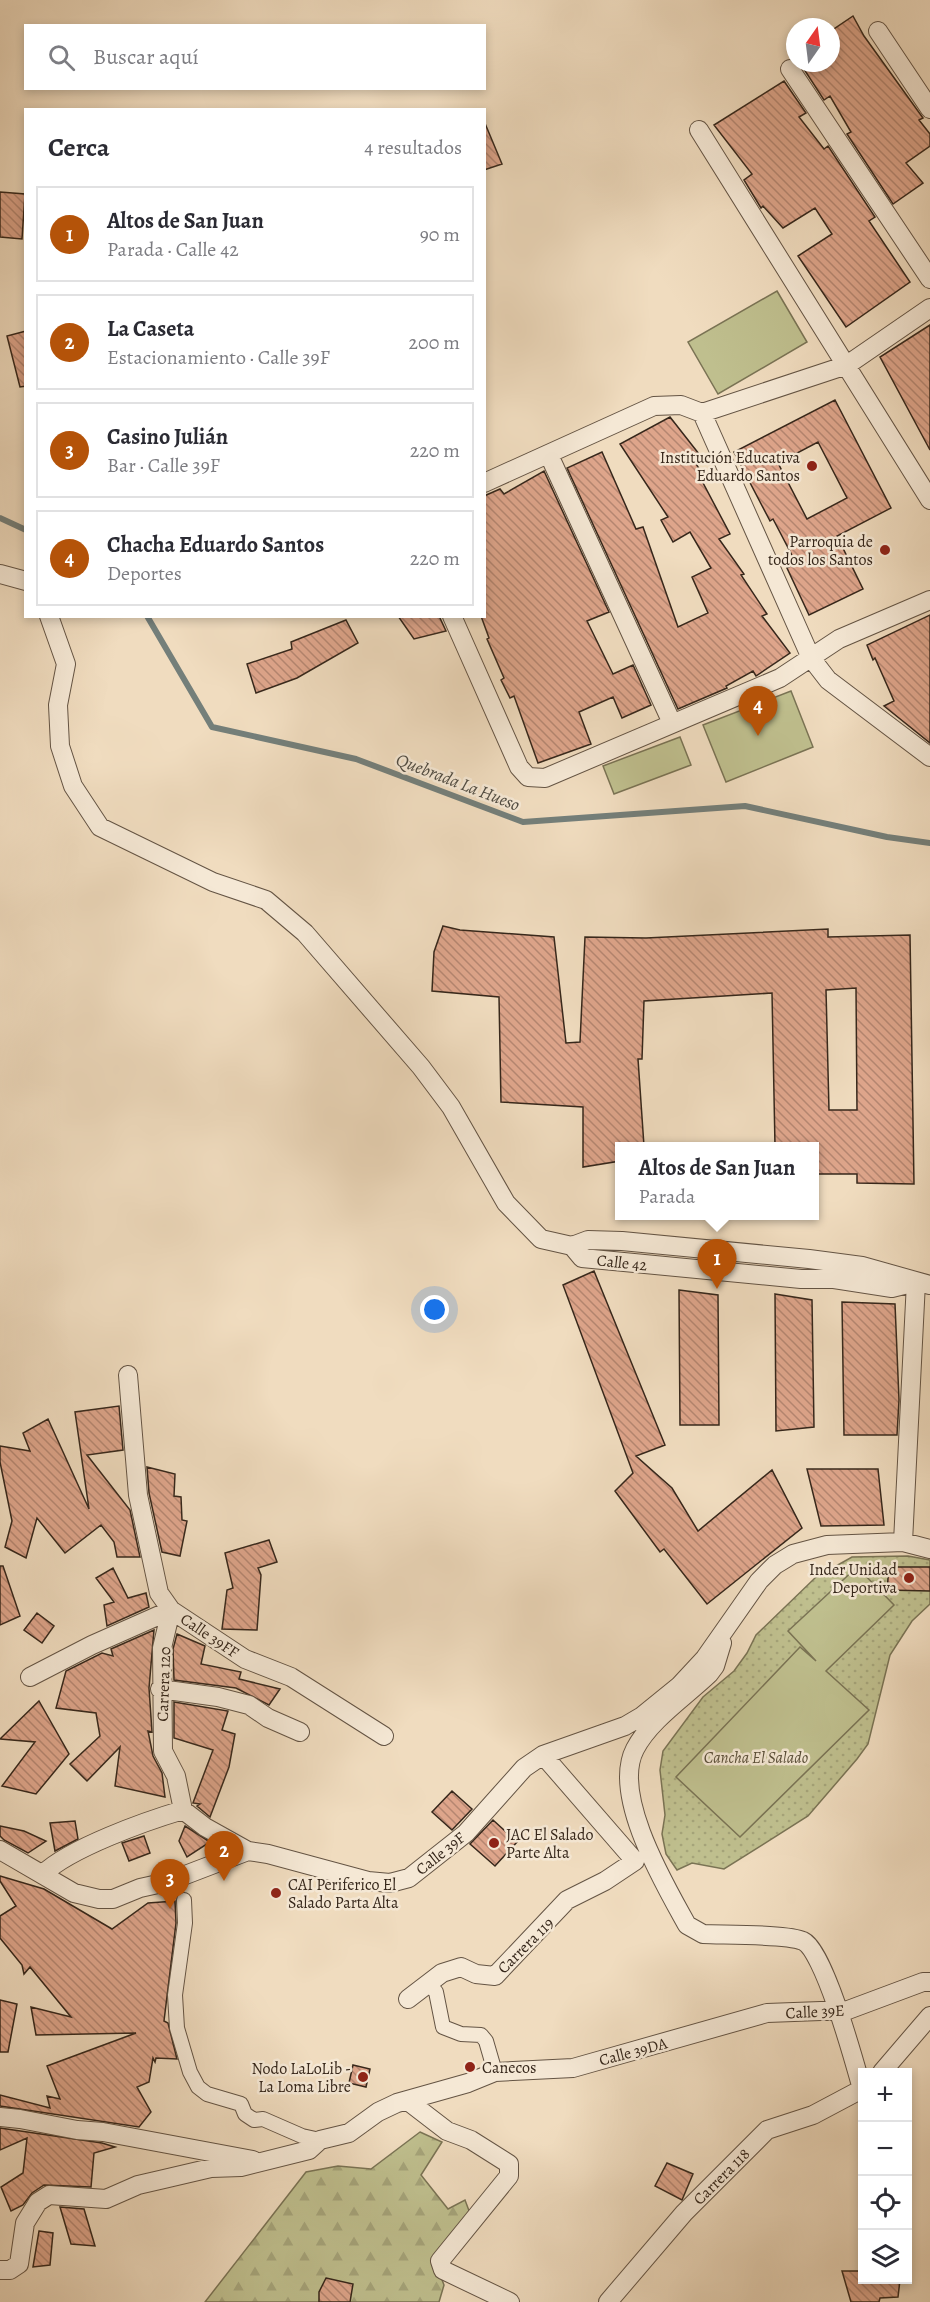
<!DOCTYPE html>
<html lang="es">
<head>
<meta charset="utf-8">
<style>
	:root { --surface:#fff; --page:#f2f2f3; --text:#2b2b33; --muted:#7c7c81; --line:#e1e1e2; --accent:#b45309 }
	body { margin:0; font-family:Alegreya,serif; background:var(--page); color:var(--text) }
	.controls { position:absolute; right:18px; bottom:18px; display:grid; overflow:hidden; border-radius:0px; box-shadow:0 3px 9px #0003 }
	.controls button { width:54px; height:54px; display:grid; place-items:center; padding:0; border:0; border-bottom:2px solid var(--line); background:var(--surface); color:var(--text); font:30px sans-serif }
	.compass { position:absolute; left:786px; top:18px; width:54px; height:54px; border-radius:50%; background:var(--surface); box-shadow:0 3px 9px #0003; rotate:14deg }
	.you { position:absolute; left:435px; top:1310px; width:21px; height:21px; margin:-15px; border:4px solid #fff; border-radius:50%; background:#1a73e8; box-shadow:0 0 0 9px #1a73e833 }
	.badge { display:grid; place-items:center; width:39px; height:39px; border-radius:50%; background:var(--accent); color:#fff; font-size:20px; font-weight:700 }
	.pin { position:absolute; translate:-50% -50px; filter:drop-shadow(0 2px 3px #0008) }
	.pin::after { content:''; position:absolute; top:32px; width:21px; height:18px; background:inherit; clip-path:polygon(0 0,100% 0,50% 100%) }
	.popup { position:absolute; left:615px; top:1142px; width:204px; height:78px; box-sizing:border-box; display:grid; place-content:center; border-radius:0px; background:var(--surface); filter:drop-shadow(0 2px 4px #0005); font-size:20px; white-space:nowrap; color:var(--muted) }
	.popup b { font-size:22px; color:var(--text) }
	.popup::after { content:''; position:absolute; left:50%; top:100%; margin-left:-12px; border:12px solid transparent; border-top-color:var(--surface) }
	.list { margin:0; padding:0; list-style:none }
	h2 { display:flex; justify-content:space-between; align-items:center; height:78px; margin:0; padding:0 24px; font-size:26px }
	h2 small { font-size:20px; font-weight:400; color:var(--muted) }
	.list li { display:grid; grid-template-columns:39px 1fr auto; gap:18px; align-items:center; box-sizing:border-box; height:96px; margin:0 12px 12px; padding:0 12px; border:2px solid var(--line); border-radius:0px }
	.list b { display:block; font-size:22px; white-space:nowrap }
	.list p { margin:0; font-size:20px; white-space:nowrap; color:var(--muted) }
	.list em { font-size:20px; font-style:normal; color:var(--muted) }
	.icon { flex:none; width:33px; height:33px; fill:none; stroke:currentColor; stroke-width:2; stroke-linecap:round; stroke-linejoin:round }
	.map { position:relative; flex:none; width:930px; height:2302px; overflow:hidden }
	.search { position:absolute; background:var(--surface); box-shadow:0 3px 9px #0003; left:24px; top:24px; width:462px; height:66px; display:flex; align-items:center; gap:15px; box-sizing:border-box; padding:0 21px; border-radius:0px; color:var(--muted); font-size:22px }
	.panel { position:absolute; background:var(--surface); box-shadow:0 3px 9px #0003; left:24px; top:108px; width:462px; height:510px; border-radius:0px }
	.map>svg:first-child { display:block }
	.grass { fill:url(#grass-dots); stroke:#7a7354; stroke-width:1.5 }
	.forest { fill:url(#forest-firs); stroke:#7a7354; stroke-width:1.5 }
	.garden { fill:#bfbf8e; stroke:#7a7354; stroke-width:1.5 }
	.lines { fill:none; stroke-linecap:round; stroke-linejoin:round }
	.stream { stroke:#747f7a; stroke-width:6 }
	.building { fill:url(#building-back-hatch); stroke:#36271b; stroke-width:1.5; fill-rule:evenodd }
	.pedestrian-casing { stroke:#645444; stroke-width:16 }
	.minor-casing { stroke:#645444; stroke-width:20 }
	.pedestrian { stroke:#f5e8d5; stroke-width:14 }
	.minor { stroke:#f5e8d5; stroke-width:18 }
	.poi-dot { fill:#8f2418; stroke:#f5e8d5; stroke-width:2 }
	.labels { text-anchor:middle; stroke-width:5; stroke-linejoin:round; paint-order:stroke }
	.poi-label { font-size:16px; fill:#36271b; stroke:#f5e8d5; text-anchor:end }
	.street-label { font-size:16px; fill:#36271b; stroke:#f5e8d5 }
	.park-label { font-size:16px; font-style:italic; fill:#584d38; stroke:#f5e8d5 }
	.water-label { font-size:18px; font-style:italic; fill:#504c43; stroke:#f5e8d5 }
</style>
</head>
<body>
<div class="map">
<svg width="930" height="2302" viewBox="0 0 930 2302">
	<defs>
		<pattern id="grass-dots" width="8" height="8" patternUnits="userSpaceOnUse" patternTransform="scale(1.5)"><rect width="8" height="8" fill="#bfbf8e"/><path d="M2 2h.1M6 6h.1" fill="none" stroke="#a5a47a" stroke-width="1.8" stroke-linecap="round"/></pattern>
		<pattern id="forest-firs" width="22" height="20" patternUnits="userSpaceOnUse" patternTransform="scale(1.5)"><rect width="22" height="20" fill="#bfbf8e"/><path d="M5 1l3.5 6h-7zM16 11l3.5 6h-7z" fill="#a5a47a"/></pattern>
		<pattern id="building-back-hatch" width="6" height="6" patternUnits="userSpaceOnUse" patternTransform="scale(1.5)"><rect width="6" height="6" fill="#dea58b"/><path d="M-1 5l2 2M0 0l6 6M5-1l2 2" fill="none" stroke="#b58671"/></pattern>
	</defs>
	<rect width="100%" height="100%" fill="#f0dcbf"/>
	<filter id="stains"><feTurbulence type="fractalNoise" baseFrequency=".00333" numOctaves="4"/><feColorMatrix values="0 0 0 0 .2 0 0 0 0 .09 0 0 0 0 .02 0 0 0 .5 -.17"/></filter>
	<radialGradient id="worn" r=".72"><stop offset=".6" stop-color="#630" stop-opacity="0"/><stop offset="1" stop-color="#630" stop-opacity=".3"/></radialGradient>
	<path class="grass" d="M908,1556L930,1560V1604L912,1621L890,1655L868,1744L857,1759L808,1816L724,1869L692,1863L677,1870L666,1854L662,1834L665,1815L660,1770L663,1751L703,1697L734,1671L747,1653L756,1635L816,1577L852,1557Z"/>
	<path class="forest" d="M420,2132L442,2142L421,2175L448,2209L465,2200L471,2216L434,2259L444,2285L439,2302H205L306,2172L338,2166L371,2169Z"/>
	<path class="garden" d="M777,291L807,342L718,394L688,342Z
		M791,691L813,747L726,782L703,725Z
		M680,737L691,765L614,794L603,766Z
		M857,1567L894,1605L826,1671L869,1710L740,1837L676,1777L800,1647L816,1661L788,1631Z"/>
	<g class="lines">
		<path class="stream" d="M0,518L26,530
			M147,616L212,727L356,759L523,822L745,806L887,837L930,843"/>
	</g>
	<path class="building" d="M853,16L864,36L923,118L919,120L930,134V146L906,163L923,183L893,204L847,134L851,132L830,96L824,100L800,63H831V31Z
		M784,81L806,113L799,117L824,149L828,146L875,217L869,221L910,282L846,327L798,256L832,234L815,208L783,228L763,206L761,208L744,180L752,174L714,125Z
		M484,121L502,164L484,170Z
		M0,192L25,194L22,239L0,237Z
		M930,325V450L880,357Z
		M26,331V386L20,387L7,336Z
		M835,400L891,508L837,536L863,589L809,615L787,568L796,563L773,519L770,521L734,452ZM818,442L847,498L807,519L778,463Z
		M670,417L699,454L692,457L704,477L701,479L730,534L719,539L744,574L741,575L767,614L762,616L790,653L756,676L753,671L726,686L727,688L678,709L567,468L602,452L636,529L643,527L678,627L708,613L692,577L711,568L690,532L673,542L661,520L668,517L620,444Z
		M544,471L609,612L587,621L613,674L633,665L651,705L622,718L613,697L579,712L591,744L538,763L514,696L510,698L501,680L504,678L487,639L489,638L481,616H484V496L500,489L504,494Z
		M930,615V743L884,706L894,701L875,658L873,660L867,645Z
		M398,616H439L446,631L414,639Z
		M346,620L358,643L297,678L256,693L247,664L292,649L291,642Z
		M443,926L460,930L554,937L566,1043L580,1042L585,937L646,938L828,929V937L910,935L914,1184L857,1183V1174H814V1146H775L772,993L644,1001L642,1059H638L644,1146H620V1161L583,1167V1107L501,1102L499,997L432,991L434,952ZM856,988L857,1110H829L826,990Z
		M594,1271L665,1445L636,1456L672,1488L698,1531L772,1470L802,1528L707,1604L664,1549L660,1552L615,1491L633,1473L563,1285Z
		M679,1290L718,1295L719,1425H680Z
		M775,1294L812,1300L814,1427L776,1431Z
		M842,1302L895,1304L899,1400L897,1435H844Z
		M119,1406L123,1450L87,1455L130,1510L140,1557H117L114,1542L101,1525L65,1553L37,1518L26,1558L5,1547L12,1521L0,1462V1446L30,1451L23,1433L48,1419L89,1509L75,1412Z
		M147,1467L175,1474L174,1496L181,1497L182,1520L187,1521L180,1556L162,1552L149,1493Z
		M807,1469H878L884,1525L821,1526Z
		M269,1540L277,1562L258,1568L261,1575L257,1630L222,1629L227,1590L233,1588L225,1553Z
		M0,1566H3L20,1616L0,1625Z
		M889,1567H930V1591L887,1590Z
		M113,1568L128,1598L146,1593L149,1607L107,1626L104,1605L114,1602L96,1578Z
		M37,1613L54,1626L42,1643L24,1630Z
		M154,1630L149,1688L152,1732L148,1731L153,1756L162,1773L165,1797L115,1786L120,1747L87,1781L70,1764L100,1736L96,1713L56,1708L66,1671L102,1653L113,1656L111,1649Z
		M177,1634L205,1646L201,1664L241,1672L239,1679L280,1689L269,1705L236,1688L174,1680L173,1649Z
		M39,1701L69,1754L36,1794L2,1786L35,1742L0,1739Z
		M174,1702L228,1711L222,1730L235,1734L229,1767L210,1817L197,1806L200,1804L193,1803L213,1750L174,1738Z
		M452,1791L472,1809L452,1830L432,1812Z
		M493,1820L517,1842L495,1866L470,1844Z
		M75,1821L78,1839L55,1851L50,1823Z
		M0,1826L24,1831L46,1841L28,1853L4,1840L0,1836Z
		M185,1826L210,1842L187,1857L179,1841Z
		M144,1836L150,1853L129,1861L122,1843Z
		M0,1876L44,1889L112,1929L148,1903L175,1901L176,1923L164,2021L168,2023L177,2059L156,2058L155,2062L153,2058L149,2082L137,2087L151,2112L139,2127L0,2106V2095L50,2108L47,2096L60,2099L47,2066L136,2033L36,2035L31,2007L71,2017L30,1967L24,1974L22,1965L0,1938V1916L16,1906L0,1881Z
		M0,2000L17,2004L8,2052H0Z
		M353,2065L370,2069L366,2087L349,2083Z
		M0,2128L102,2143L115,2147L94,2153L91,2187L44,2185L32,2193L23,2205L11,2211L1,2187L23,2173L27,2138L0,2150Z
		M667,2163L693,2174L682,2200L655,2186Z
		M60,2207L84,2209L95,2246L71,2244Z
		M39,2231L53,2233L50,2265L33,2267Z
		M842,2271H862V2280H900L898,2297L880,2298L879,2302H851Z
		M326,2278L353,2284L350,2302H319V2292Z"/>
	<g class="lines">
		<defs>
			<path id="pedestrian" d="M184,1900L185,1923L175,1995L177,2028L190,2072L198,2087L207,2094L241,2104L245,2114L254,2120L263,2119L302,2136L320,2140
				M428,1983L436,1992L443,2027L461,2034L481,2035L486,2041L495,2072"/>
			<path id="minor" d="M878,31L930,109
				M790,69L930,279
				M699,130L930,500
				M702,413L811,658L828,680L930,757
				M549,455L672,723
				M484,483L654,406L681,405L702,413L847,365L930,308
				M0,574L26,581
				M49,616L66,664L58,705L60,746L73,786L100,827L213,882L266,900L305,933L421,1067L451,1107L506,1203L541,1239L572,1246
				M452,616L519,767L528,777L545,778L780,678L839,639L930,600
				M572,1246L588,1240L622,1241L809,1259L862,1266L930,1285
				M572,1246L582,1258L801,1279H834L892,1288L916,1282
				M128,1375L138,1495L159,1593L171,1610L162,1648L163,1751L176,1776L183,1810L205,1827L248,1851
				M903,1542L916,1282
				M722,1643L715,1666L709,1674C685,1697 650,1720 635,1749C611,1795 665,1885 687,1925L703,1934C724,1935 788,1934 803,1941C824,1950 855,2064 862,2089
				M30,1677L92,1645L171,1610L245,1659L291,1677L384,1736
				M160,1689L218,1697L249,1705L268,1718L300,1732
				M0,1850L74,1893L99,1899H113L140,1888L167,1882L248,1851L268,1854L368,1881L390,1883L409,1878L466,1833L524,1768L543,1755L625,1726L642,1716L679,1686L705,1658L759,1581L775,1565L793,1554L827,1545L903,1542L930,1549
				M43,1874C70,1848 146,1821 183,1810
				M408,1999L442,1973L461,1967L476,1974L495,1976L567,1900L605,1881L635,1861L543,1755
				M882,2072L930,2016
				M408,2101L447,2131L471,2140L509,2164V2176L440,2261L443,2270L510,2302
				M0,2117L20,2119L77,2130L103,2132L253,2160
				M0,2270H10L19,2264L25,2223L38,2202L49,2195L106,2199L138,2185L164,2179L211,2168L241,2167L309,2150L320,2140L349,2133L378,2112L397,2103L468,2083L495,2072L573,2068L767,2013L848,2010L923,1982H930
				M608,2302L684,2213L767,2130L813,2115L862,2089"/>
		</defs>
		<use href="#pedestrian" class="pedestrian-casing"/>
		<use href="#minor" class="minor-casing"/>
		<use href="#pedestrian" class="pedestrian"/>
		<use href="#minor" class="minor"/>
	</g>
	<g class="poi-dot">
		<circle cx="812" cy="466" r="6"/>
		<circle cx="885" cy="550" r="6"/>
		<circle cx="909" cy="1578" r="6"/>
		<circle cx="494" cy="1843" r="6"/>
		<circle cx="276" cy="1893" r="6"/>
		<circle cx="470" cy="2067" r="6"/>
		<circle cx="363" cy="2077" r="6"/>
	</g>
	<g class="labels">
		<g class="poi-label">
			<text x="800" y="463">Institución Educativa<tspan x="800" dy="18">Eduardo Santos</tspan></text>
			<text x="873" y="547">Parroquia de<tspan x="873" dy="18">todos los Santos</tspan></text>
			<text x="897" y="1575">Inder Unidad<tspan x="897" dy="18">Deportiva</tspan></text>
			<text x="506" y="1840" text-anchor="start">JAC El Salado<tspan x="506" dy="18">Parte Alta</tspan></text>
			<text x="288" y="1890" text-anchor="start">CAI Periferico El<tspan x="288" dy="18">Salado Parta Alta</tspan></text>
			<text x="482" y="2073" text-anchor="start">Canecos</text>
			<text x="351" y="2074">Nodo LaLoLib -<tspan x="351" dy="18">La Loma Libre</tspan></text>
		</g>
		<g class="street-label">
			<text transform="translate(622 1262) rotate(6)" y="6">Calle 42</text>
			<text transform="translate(210 1635) rotate(34)" y="6">Calle 39FF</text>
			<text transform="translate(163 1684) rotate(-88)" y="6">Carrera 120</text>
			<text transform="translate(440 1853) rotate(-39)" y="6">Calle 39F</text>
			<text transform="translate(525 1945) rotate(-45)" y="6">Carrera 119</text>
			<text transform="translate(815 2011) rotate(-3)" y="6">Calle 39E</text>
			<text transform="translate(633 2051) rotate(-15)" y="6">Calle 39DA</text>
			<text transform="translate(721 2176) rotate(-45)" y="6">Carrera 118</text>
		</g>
		<g class="park-label">
			<text x="756" y="1763">Cancha El Salado</text>
		</g>
		<g class="water-label">
			<text transform="translate(458 782) rotate(21)" y="6">Quebrada La Hueso</text>
		</g>
	</g>
	<rect width="100%" height="100%" filter="url(#stains)"/>
	<rect width="100%" height="100%" fill="url(#worn)"/>
</svg>
<div class="controls">
<button>+</button>
<button>−</button>
<button><svg class="icon" aria-label="locate" viewBox="0 0 24 24"><circle cx="12" cy="12" r="6"/><path d="M12 2v4M12 18v4M2 12h4M18 12h4"/></svg></button>
<button><svg class="icon" aria-label="layers" viewBox="0 0 24 24"><path d="M12 4l9 5-9 5-9-5zM3 14l9 5 9-5"/></svg></button>
</div>
<svg class="compass" viewBox="-18 -18 36 36"><path d="M0-13l5 13h-10z" fill="#e53935"/><path d="M0 13l5-13h-10z" fill="#7c7c81"/></svg>
<div class="you"></div>
<div class="pin badge" style="left:717px;top:1289px">1</div>
<div class="popup"><b>Altos de San Juan</b>Parada</div>
<div class="pin badge" style="left:224px;top:1881px">2</div>
<div class="pin badge" style="left:170px;top:1909px">3</div>
<div class="pin badge" style="left:758px;top:736px">4</div>
<div class="search"><svg class="icon" aria-label="search" viewBox="0 0 24 24"><circle cx="10" cy="10" r="6"/><path d="M15 15l6 6"/></svg>Buscar aquí</div>
<section class="panel">
<h2>Cerca<small>4 resultados</small></h2>
<ul class="list">
<li><span class="badge">1</span><div><b>Altos de San Juan</b><p>Parada · Calle 42</p></div><em>90 m</em></li>
<li><span class="badge">2</span><div><b>La Caseta</b><p>Estacionamiento · Calle 39F</p></div><em>200 m</em></li>
<li><span class="badge">3</span><div><b>Casino Julián</b><p>Bar · Calle 39F</p></div><em>220 m</em></li>
<li><span class="badge">4</span><div><b>Chacha Eduardo Santos</b><p>Deportes</p></div><em>220 m</em></li>
</ul>
</section>
</div>
</body>
</html>
